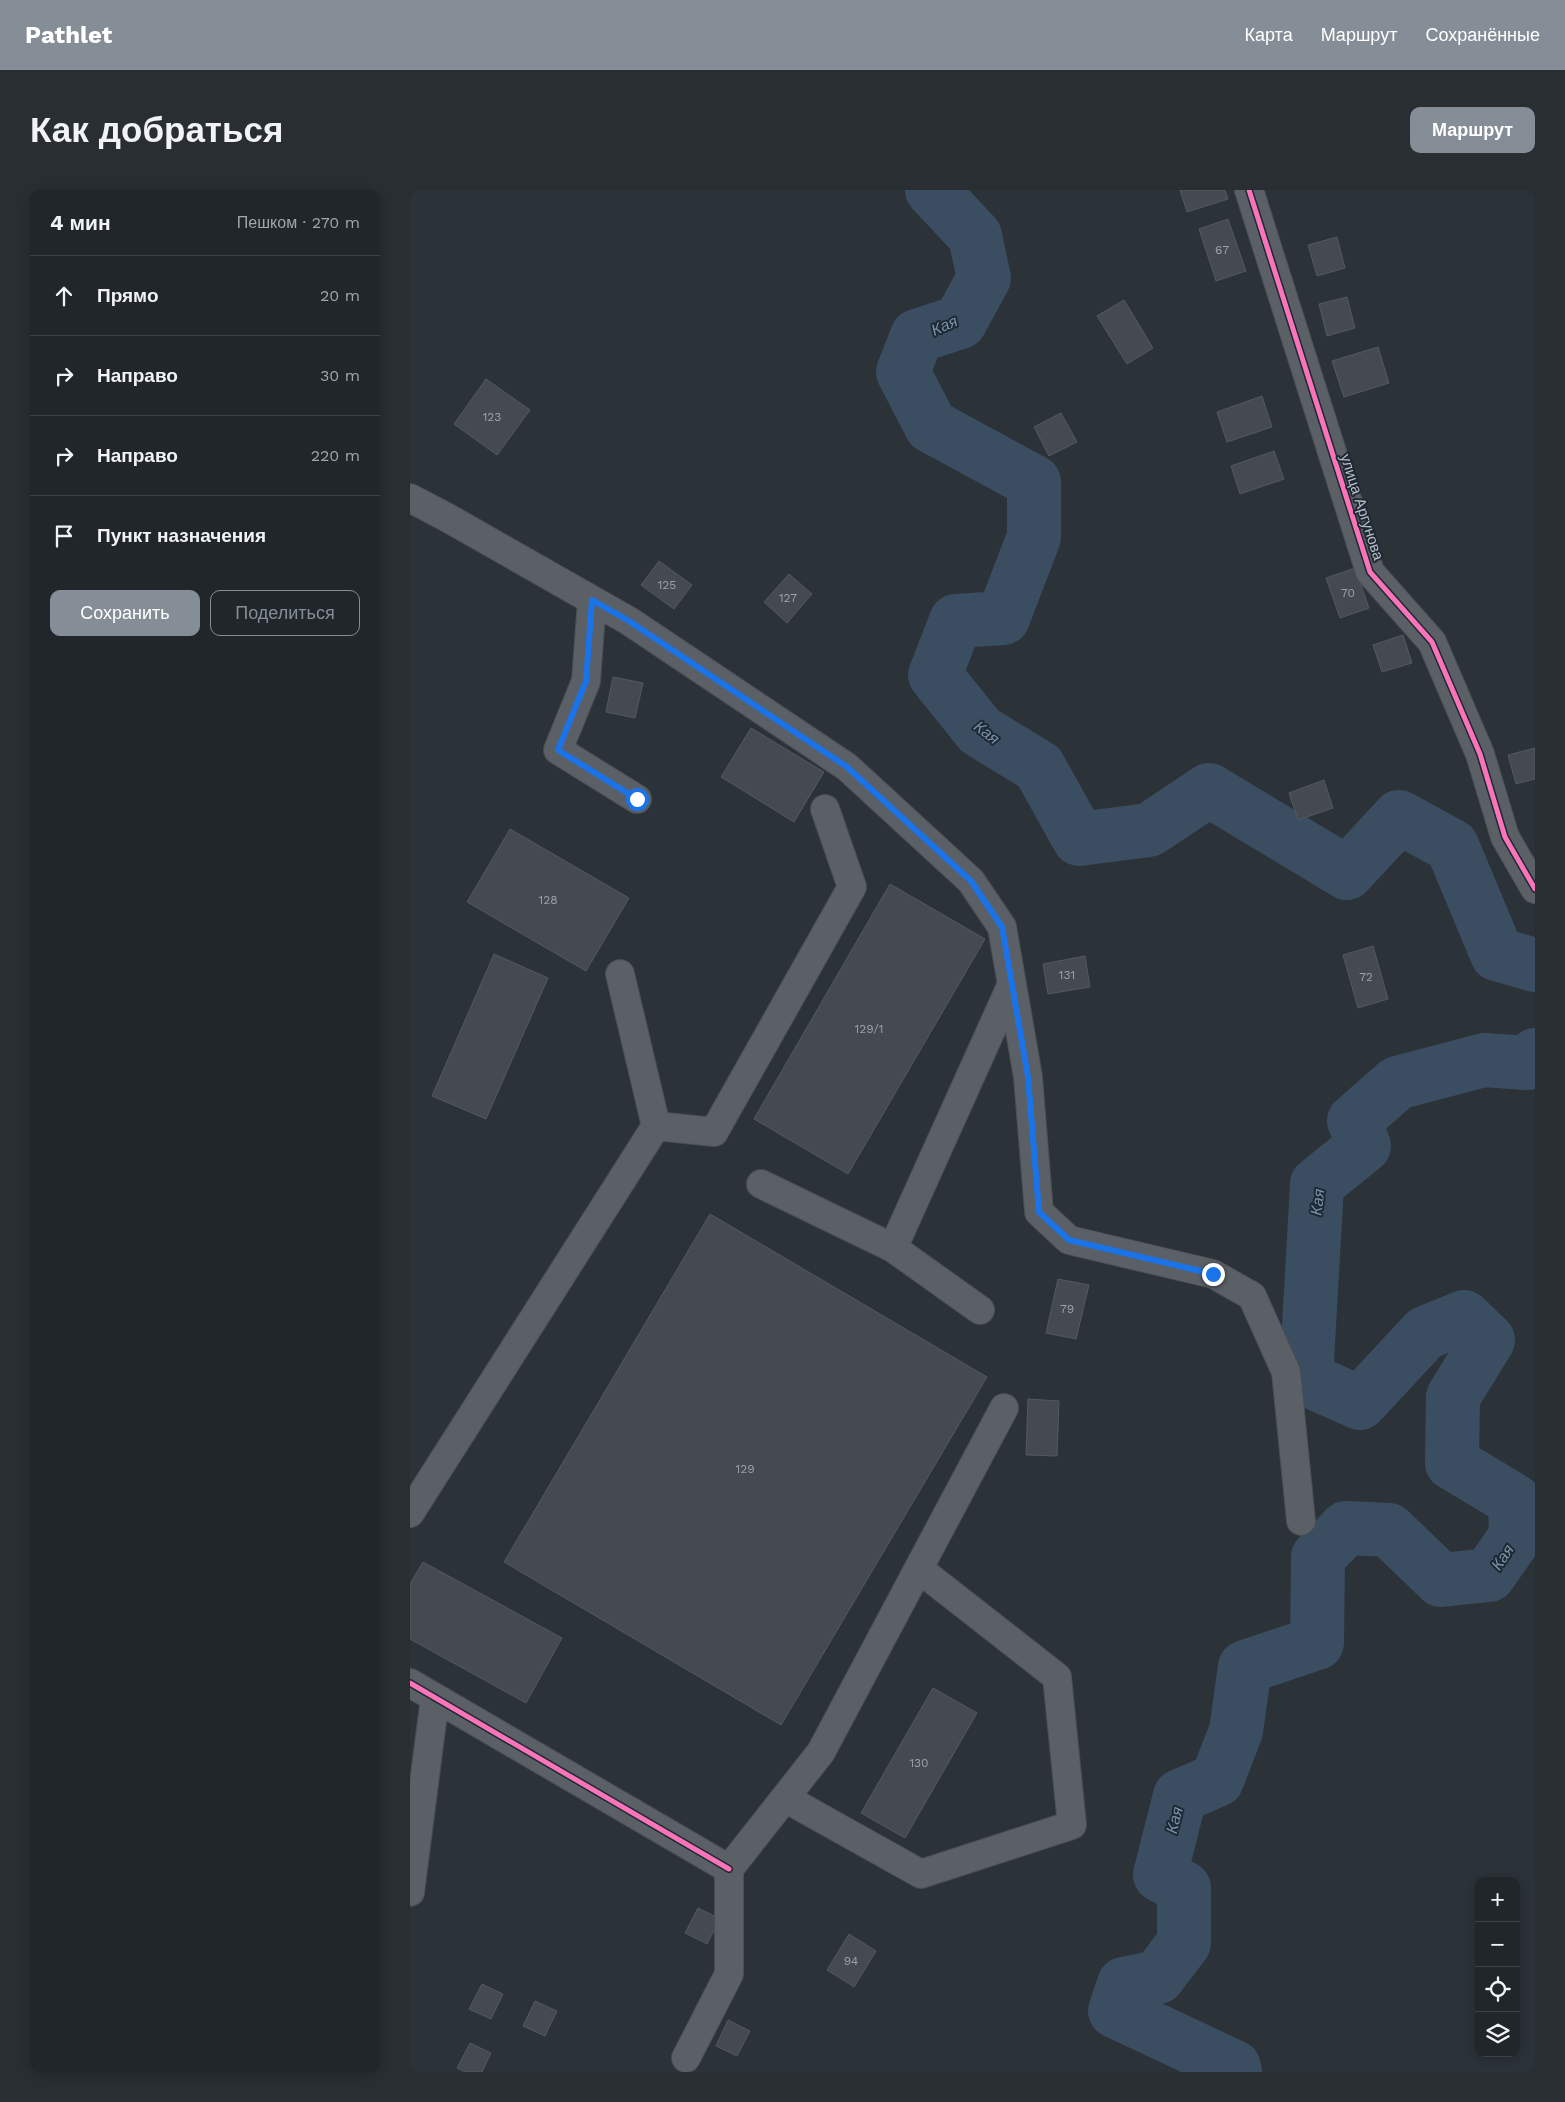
<!DOCTYPE html>
<html lang="ru">
<head>
<meta charset="utf-8">
<style>
	:root { --surface:#20262a; --page:#282e32; --text:#f1f3f6; --muted:#a2a5a8; --line:#3d4347; --accent:#858e96 }
	body { margin:0; font-family:"Work Sans",sans-serif; background:var(--page); color:var(--text) }
	.controls { position:absolute; right:15px; bottom:15px; display:grid; overflow:hidden; border-radius:10px; box-shadow:0 2px 12px #0003 }
	.controls button { width:45px; height:45px; display:grid; place-items:center; padding:0; border:0; border-bottom:1px solid var(--line); background:var(--surface); color:var(--text); font:25px sans-serif }
	.stop { position:absolute; width:15px; height:15px; margin:-11px; border:4px solid #1a73e8; border-radius:50%; background:#fff }
	.stop.end { background:#1a73e8; border-color:#fff; box-shadow:0 1px 5px #0008 }
	.list { margin:0; padding:0; list-style:none }
	h2 { display:flex; justify-content:space-between; align-items:center; height:65px; margin:0; padding:0 20px; font-size:21px }
	h2 small { font-size:16px; font-weight:400; color:var(--muted) }
	.list li { display:grid; grid-template-columns:32px 1fr auto; gap:15px; align-items:center; box-sizing:border-box; height:80px; padding:0 20px; border-top:1px solid var(--line) }
	.list b { display:block; font-size:19px; white-space:nowrap }
	.list em { font-size:16px; font-style:normal; color:var(--muted) }
	.actions { display:flex; gap:10px; padding:15px 20px }
	.actions a { flex:1; padding:11px 0; border:1px solid var(--accent); border-radius:10px; text-align:center; font-size:18px; color:var(--accent) }
	.actions .main { background:var(--accent); color:#fff }
	.icon { flex:none; width:28px; height:28px; fill:none; stroke:currentColor; stroke-width:2; stroke-linecap:round; stroke-linejoin:round }
	.map { position:relative; flex:none; width:1125px; height:1882px; overflow:hidden; border-radius:10px }
	header { display:flex; align-items:center; gap:30px; box-sizing:border-box; height:70px; padding:0 25px; background:var(--accent); color:#fff }
	header strong { font-size:24px }
	nav { display:flex; gap:28px; margin-inline-start:auto; font-size:18px }
	.intro { display:flex; align-items:center; justify-content:space-between; box-sizing:border-box; height:120px; padding:0 30px }
	h1 { margin:0; font-size:35px }
	.button { padding:12px 22px; border-radius:10px; background:var(--accent); color:#fff; font-size:18px; font-weight:700 }
	main { display:flex; gap:30px; padding:0 30px }
	aside { flex:1; background:var(--surface); border-radius:10px; box-shadow:0 2px 12px #0003 }
	.map>svg:first-child { display:block }
	.lines { fill:none; stroke-linecap:round; stroke-linejoin:round }
	.river { stroke:#3b4e61; stroke-width:54 }
	.building { fill:#454a50; stroke:#535a5f }
	.minor-casing { stroke:#494e53; stroke-width:30 }
	.minor { stroke:#5b6066; stroke-width:28 }
	.cycleway-casing { stroke:#1f2933; stroke-width:8 }
	.cycleway { stroke:#fb73b8; stroke-width:5 }
	.route { stroke:#1a73e8; stroke-width:6 }
	.labels { text-anchor:middle; stroke-width:4; stroke-linejoin:round; paint-order:stroke }
	.number-label { font-size:12px; fill:#9aa2aa }
	.street-label { font-size:15px; fill:#b6bfc8; stroke:#1f2933 }
	.water-label { font-size:16px; font-style:italic; fill:#7992aa; stroke:#1f2933 }
</style>
</head>
<body>
<header>
<strong>Pathlet</strong>
<nav><a>Карта</a><a>Маршрут</a><a>Сохранённые</a></nav>
</header>
<div class="intro"><h1>Как добраться</h1><a class="button">Маршрут</a></div>
<main>
<aside>
<h2>4 мин<small>Пешком · 270 m</small></h2>
<ul class="list">
<li><svg class="icon" aria-label="ahead" viewBox="0 0 24 24"><path d="M12 20V5M6 11l6-6 6 6"/></svg><div><b>Прямо</b></div><em>20 m</em></li>
<li><svg class="icon" aria-label="right" viewBox="0 0 24 24"><path d="M7 20v-9h11M14 6l5 5-5 5"/></svg><div><b>Направо</b></div><em>30 m</em></li>
<li><svg class="icon" aria-label="right" viewBox="0 0 24 24"><path d="M7 20v-9h11M14 6l5 5-5 5"/></svg><div><b>Направо</b></div><em>220 m</em></li>
<li><svg class="icon" aria-label="arrive" viewBox="0 0 24 24"><path d="M6 21V4h12l-3 4 3 4H6"/></svg><div><b>Пункт назначения</b></div></li>
</ul>
<div class="actions"><a class="main">Сохранить</a><a>Поделиться</a></div>
</aside>
<div class="map">
<svg width="1125" height="1882" viewBox="0 0 1125 1882">
	<rect width="100%" height="100%" fill="#2b3238"/>
	<g class="lines">
		<path class="river" d="M522,0L565,46L574,88L550,132L507,146L493,182L521,236L624,292V347L593,428L546,431L525,485L570,541L629,577L669,649L739,640L799,600L937,683L989,627L1042,656L1087,764L1125,775
			M825,1882L824,1877L705,1821L714,1794L748,1787L774,1753V1698L750,1685L770,1606L807,1590L826,1541L835,1477L907,1453L908,1367L936,1338L979,1340L1031,1390L1079,1385L1106,1346L1105,1311L1042,1273L1043,1207L1078,1150L1054,1127L1015,1143L950,1213L896,1189L907,994L954,956L944,931L987,893L1074,870L1117,873L1125,865"/>
	</g>
	<path class="building" d="M770,0H815L818,9L777,22Z
		M818,29L836,81L806,91L789,39Z
		M927,47L935,78L907,86L898,55Z
		M937,107L945,138L917,146L909,114Z
		M714,110L743,158L717,174L687,126Z
		M968,157L979,193L934,207L922,171Z
		M76,189L120,220L87,265L44,234Z
		M852,206L862,237L817,252L807,222Z
		M651,223L667,252L639,266L624,237Z
		M864,261L874,289L830,304L821,276Z
		M249,371L282,395L264,419L231,395Z
		M945,378L959,418L930,428L916,388Z
		M379,384L402,404L377,433L354,412Z
		M993,445L1002,473L972,482L963,455Z
		M203,487L233,493L225,528L196,522Z
		M341,538L414,582L384,632L311,587Z
		M1125,558V589L1106,594L1098,565Z
		M914,590L923,618L888,630L879,603Z
		M100,639L219,708L176,781L57,712Z
		M480,694L575,749L438,984L344,929Z
		M963,756L978,809L948,818L933,765Z
		M84,764L138,788L76,929L22,906Z
		M675,766L680,797L638,804L633,774Z
		M300,1024L577,1187L371,1535L94,1372Z
		M648,1089L679,1095L666,1149L636,1143Z
		M618,1209L649,1211L647,1266L616,1265Z
		M13,1372L152,1448L116,1513L0,1449V1394Z
		M523,1498L567,1523L495,1648L451,1623Z
		M288,1718L310,1729L297,1754L275,1743Z
		M439,1744L466,1761L444,1797L417,1780Z
		M72,1794L93,1804L81,1829L59,1819Z
		M125,1811L147,1821L135,1846L113,1836Z
		M318,1830L340,1841L327,1866L306,1856Z
		M60,1853L81,1863L72,1882H55L47,1878Z"/>
	<g class="lines">
		<defs>
			<path id="minor" d="M839,0L960,382L1022,452L1070,564L1095,647L1125,699
				M0,308L38,328L219,431L437,577L561,691L592,737L618,887L629,1022L659,1050L803,1084L842,1106L876,1182L891,1331
				M182,410L176,491L148,560L227,609
				M210,784L246,936
				M351,994L483,1058
				M570,1120L483,1058L602,794
				M0,1323L246,936L304,942L442,697L415,619
				M0,1493L319,1679
				M375,1608L511,1684L662,1635L647,1487L509,1379
				M0,1702L25,1508
				M276,1868L319,1784V1679L411,1562L594,1218"/>
		</defs>
		<use href="#minor" class="minor-casing"/>
		<use href="#minor" class="minor"/>
		<defs>
			<path id="cycleway" d="M839,0L960,382L1022,452L1070,564L1095,647L1125,699
				M0,1493L319,1679"/>
		</defs>
		<use href="#cycleway" class="cycleway-casing"/>
		<use href="#cycleway" class="cycleway"/>
	</g>
	<g class="lines">
		<path class="route" d="M227,609L148,560L176,491L182,410L219,431L437,577L561,691L592,737L618,887L629,1022L659,1050L803,1084"/>
	</g>
	<g class="labels">
		<g class="number-label">
			<text x="812" y="64">67</text>
			<text x="82" y="231">123</text>
			<text x="257" y="399">125</text>
			<text x="938" y="407">70</text>
			<text x="378" y="412">127</text>
			<text x="138" y="714">128</text>
			<text x="657" y="789">131</text>
			<text x="956" y="791">72</text>
			<text x="459" y="843">129/1</text>
			<text x="657" y="1123">79</text>
			<text x="335" y="1283">129</text>
			<text x="509" y="1577">130</text>
			<text x="441" y="1775">94</text>
		</g>
		<g class="street-label">
			<text transform="translate(952 317) rotate(72)" y="5">улица Аргунова</text>
		</g>
		<g class="water-label">
			<text transform="translate(534 135) rotate(-24)" y="6">Кая</text>
			<text transform="translate(577 542) rotate(38)" y="6">Кая</text>
			<text transform="translate(907 1012) rotate(-83)" y="6">Кая</text>
			<text transform="translate(1092 1367) rotate(-56)" y="6">Кая</text>
			<text transform="translate(764 1630) rotate(-76)" y="6">Кая</text>
		</g>
	</g>
</svg>
<div class="controls">
<button>+</button>
<button>−</button>
<button><svg class="icon" aria-label="locate" viewBox="0 0 24 24"><circle cx="12" cy="12" r="6"/><path d="M12 2v4M12 18v4M2 12h4M18 12h4"/></svg></button>
<button><svg class="icon" aria-label="layers" viewBox="0 0 24 24"><path d="M12 4l9 5-9 5-9-5zM3 14l9 5 9-5"/></svg></button>
</div>
<div class="stop" style="left:227px;top:609px"></div>
<div class="stop end" style="left:803px;top:1084px"></div>
</div>
</main>
</body>
</html>
